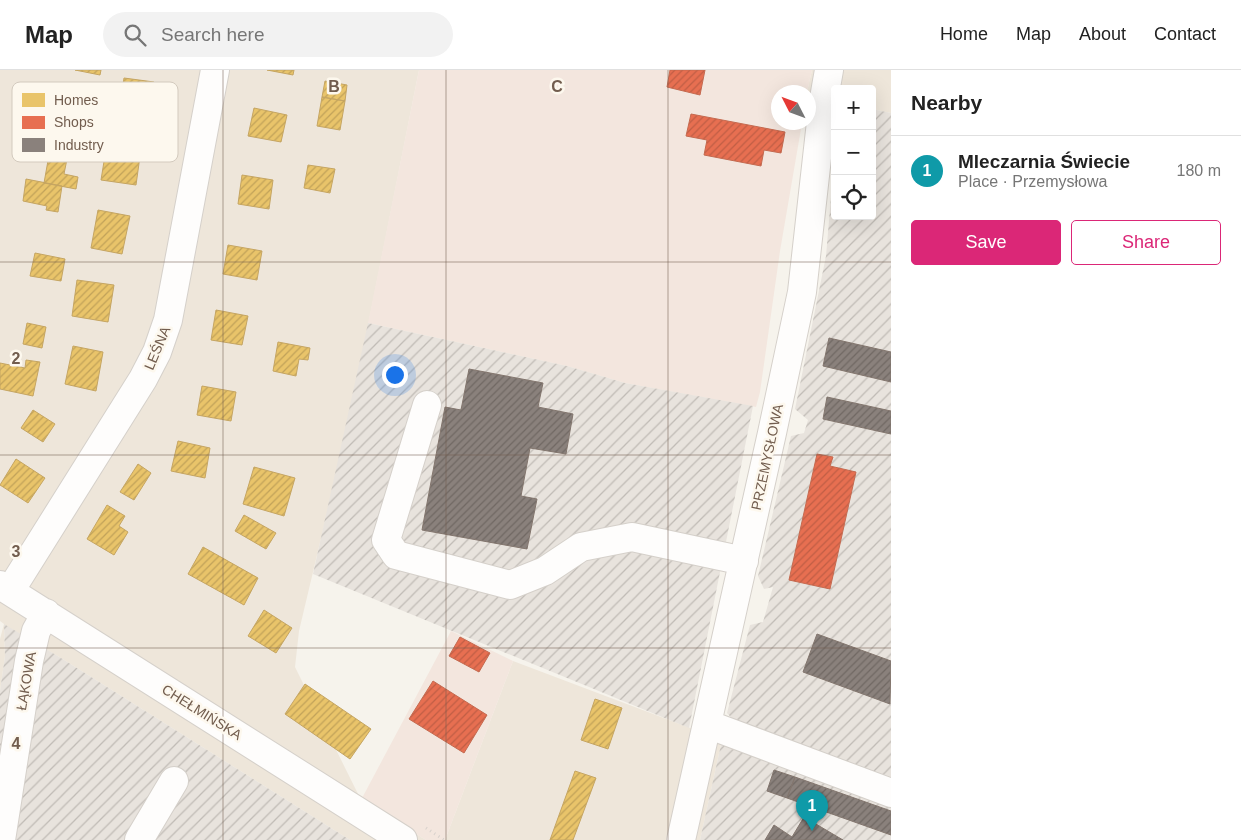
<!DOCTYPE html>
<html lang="en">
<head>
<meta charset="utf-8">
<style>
	:root { --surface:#fff; --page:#f2f2f2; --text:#222; --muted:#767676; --line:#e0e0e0; --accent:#db2777 }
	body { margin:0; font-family:Arial,sans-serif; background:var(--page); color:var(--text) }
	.controls { position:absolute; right:15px; top:15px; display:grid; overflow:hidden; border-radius:5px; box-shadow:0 5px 20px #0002 }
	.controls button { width:45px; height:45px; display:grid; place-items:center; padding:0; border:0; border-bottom:1px solid var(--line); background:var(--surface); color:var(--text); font:25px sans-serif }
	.compass { position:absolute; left:771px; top:15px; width:45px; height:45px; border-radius:50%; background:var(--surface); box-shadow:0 5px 20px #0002; rotate:312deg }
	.you { position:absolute; left:394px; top:304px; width:18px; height:18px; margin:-12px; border:4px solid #fff; border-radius:50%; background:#1a73e8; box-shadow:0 0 0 8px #1a73e833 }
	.badge { display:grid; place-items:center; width:32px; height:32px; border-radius:50%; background:var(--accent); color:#fff; font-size:16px; font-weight:700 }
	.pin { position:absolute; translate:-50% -41px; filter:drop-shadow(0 1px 2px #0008) }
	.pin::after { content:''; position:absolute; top:26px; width:18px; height:15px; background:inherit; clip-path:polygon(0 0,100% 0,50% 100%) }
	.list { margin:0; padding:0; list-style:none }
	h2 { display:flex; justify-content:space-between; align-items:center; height:65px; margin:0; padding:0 20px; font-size:21px }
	h2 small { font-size:16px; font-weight:400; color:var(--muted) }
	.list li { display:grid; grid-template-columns:32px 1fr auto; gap:15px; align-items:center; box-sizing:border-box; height:70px; padding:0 20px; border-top:1px solid var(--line) }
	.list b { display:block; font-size:19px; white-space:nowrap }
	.list p { margin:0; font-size:16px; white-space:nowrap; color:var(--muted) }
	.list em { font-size:16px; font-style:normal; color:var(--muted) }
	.actions { display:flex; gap:10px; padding:15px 20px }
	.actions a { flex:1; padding:11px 0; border:1px solid var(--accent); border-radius:5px; text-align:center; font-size:18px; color:var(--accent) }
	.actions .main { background:var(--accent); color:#fff }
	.icon { flex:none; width:28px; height:28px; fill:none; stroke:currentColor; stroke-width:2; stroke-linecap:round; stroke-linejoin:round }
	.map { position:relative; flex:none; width:891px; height:770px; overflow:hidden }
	header { display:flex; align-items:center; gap:30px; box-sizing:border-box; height:70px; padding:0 25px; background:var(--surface); border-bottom:1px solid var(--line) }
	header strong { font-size:24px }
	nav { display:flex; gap:28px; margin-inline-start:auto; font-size:18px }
	.search { width:350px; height:45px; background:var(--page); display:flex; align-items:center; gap:12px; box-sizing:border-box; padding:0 18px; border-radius:28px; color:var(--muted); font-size:19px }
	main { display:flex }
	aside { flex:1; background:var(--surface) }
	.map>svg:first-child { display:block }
	.residential { fill:#eee6da }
	.commercial { fill:#f3e6de }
	.industrial { fill:url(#industrial-furrows) }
	.homes { fill:url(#homes-hatch); stroke:#c5a562 }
	.shops { fill:url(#shops-hatch); stroke:#c46a50 }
	.industry { fill:url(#industry-hatch); stroke:#83766e }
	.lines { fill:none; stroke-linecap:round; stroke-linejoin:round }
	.minor-casing { stroke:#d5d0ca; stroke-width:30 }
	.path { stroke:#d7d1cc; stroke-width:3; stroke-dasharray:1 4; stroke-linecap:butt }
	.minor { stroke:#fefdfc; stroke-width:28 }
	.grid { fill:none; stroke:#725d4e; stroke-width:1; stroke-opacity:0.55 }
	.labels { text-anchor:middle; stroke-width:5; stroke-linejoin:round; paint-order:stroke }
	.street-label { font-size:14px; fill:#725d4e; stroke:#fdf8ee }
	.key { fill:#fdf8ee; stroke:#d3cabe; stroke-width:1 }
	.key-label { font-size:14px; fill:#725d4e }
	.grid-label { font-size:16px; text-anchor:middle; font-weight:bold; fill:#725d4e; stroke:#fdf8ee; stroke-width:5; stroke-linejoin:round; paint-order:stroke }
</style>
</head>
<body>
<header>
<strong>Map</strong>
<div class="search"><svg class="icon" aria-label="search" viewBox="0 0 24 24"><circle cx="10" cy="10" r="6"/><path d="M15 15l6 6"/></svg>Search here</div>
<nav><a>Home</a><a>Map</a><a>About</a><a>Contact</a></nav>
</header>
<main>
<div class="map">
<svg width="891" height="770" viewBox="0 0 891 770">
	<defs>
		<pattern id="industrial-furrows" width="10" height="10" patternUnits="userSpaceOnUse" patternTransform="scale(1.25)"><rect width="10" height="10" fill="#e8e3dd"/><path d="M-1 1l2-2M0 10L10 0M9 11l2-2" fill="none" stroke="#c0bbb5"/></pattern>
		<pattern id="homes-hatch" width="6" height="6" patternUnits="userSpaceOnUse" patternTransform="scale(1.25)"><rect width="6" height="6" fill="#e9c46a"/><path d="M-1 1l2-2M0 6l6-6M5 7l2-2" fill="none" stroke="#c1a259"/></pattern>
		<pattern id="shops-hatch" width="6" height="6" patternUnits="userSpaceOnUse" patternTransform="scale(1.25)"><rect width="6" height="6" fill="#e76f51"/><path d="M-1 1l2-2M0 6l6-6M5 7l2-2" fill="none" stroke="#c05e45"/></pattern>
		<pattern id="industry-hatch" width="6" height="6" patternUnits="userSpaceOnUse" patternTransform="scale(1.25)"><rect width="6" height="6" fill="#8a817c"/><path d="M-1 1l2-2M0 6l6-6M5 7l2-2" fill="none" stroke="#706863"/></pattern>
	</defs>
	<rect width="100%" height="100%" fill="#f6f3ec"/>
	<path class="residential" d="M0,0H419L350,346L299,561L295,597L361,730L426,770H350L61,588L4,555L5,586L0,621V569L4,554L0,551Z
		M812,0H891V43L872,39V19H835V31L809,25L807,22Z
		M513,591L722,670L700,770H445Z"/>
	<path class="commercial" d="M419,0H812L807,22H778V52L802,53L780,181L760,322L756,337L625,313L567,296L368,253Z
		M451,561L513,591L445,770H426L361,730Z"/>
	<path class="industrial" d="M872,39L891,43V709L739,656L727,643L750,555L763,552L773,517L764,519L758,506L791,366L804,363L808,350L795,339L826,186L835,80V146H872Z
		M368,253L567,296L625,313L753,336L689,658L313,504Z
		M4,554L61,588L350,770H0V621L5,586Z
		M722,670L891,730V770H700Z"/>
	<path class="homes" d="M75,0H101L100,5Z
		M267,0H294L293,5Z
		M124,8L154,12L149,45L119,40Z
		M325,11L347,15L345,31L322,27Z
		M322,27L345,31L340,60L317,56Z
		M254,38L287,45L281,72L248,66Z
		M107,73L141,79L136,115L101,110Z
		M49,85L67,89L64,104L78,107L76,119L44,113Z
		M308,95L335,99L330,123L304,118Z
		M242,105L273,110L269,139L238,134Z
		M26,109L62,116L58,142L46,140L47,136L23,131Z
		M98,140L130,146L122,184L91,178Z
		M228,175L262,181L257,210L223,204Z
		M35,183L65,189L61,211L30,206Z
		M77,210L114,215L108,252L72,246Z
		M216,240L248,246L242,275L211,270Z
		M27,253L46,257L42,278L23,274Z
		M278,272L310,278L308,290L299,289L296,306L273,301Z
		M73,276L103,282L96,321L65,314Z
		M26,290L40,292L33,326L0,319V293L25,298Z
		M202,316L236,322L231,351L197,345Z
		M33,340L55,354L43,372L21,358Z
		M178,371L210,378L205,408L171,401Z
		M16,389L45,408L28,433L0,415Z
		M138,394L151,403L134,430L120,422Z
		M254,397L295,408L284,446L243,434Z
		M107,435L125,446L119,456L128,462L114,485L87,469Z
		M244,445L276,463L266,479L235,461Z
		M203,477L258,508L244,535L188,504Z
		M264,540L292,558L276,583L248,566Z
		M305,614L371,659L350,689L285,644Z
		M595,629L622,638L608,679L581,670Z
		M575,701L596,708L573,770H550Z"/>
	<path class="shops" d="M670,0H705L700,25L667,17Z
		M691,44L785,62L781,83L764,80L761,96L704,85L707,70L686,66Z
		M817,384L833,387L830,396L856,402L830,519L789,510Z
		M460,567L490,583L479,602L449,586Z
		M433,611L487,645L464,683L409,649Z"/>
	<path class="industry" d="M829,268L891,282V312L823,296Z
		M469,299L543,313L538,337L573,344L566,384L530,378L521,426L537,429L527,479L422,460L445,337L461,340Z
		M827,327L891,341V364L823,349Z
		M817,564L891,591L890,634L803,602Z
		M774,700L795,707L787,728L767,721Z
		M795,707L891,741V765L787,728Z
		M804,747L843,770H765L774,755L792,767Z"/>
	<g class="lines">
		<defs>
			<path id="minor" d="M427,335L386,470L396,485L510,515L545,501L581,477L632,467L744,491
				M0,515L403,770
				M10,521L143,309L157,282L168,250L215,0
				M707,654L891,723
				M1,770L29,591L36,561L46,543
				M139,770L174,711
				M681,770L772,363L802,222L823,34L829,0"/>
		</defs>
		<use href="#minor" class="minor-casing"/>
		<path class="path" d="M426,758L444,770"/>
		<use href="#minor" class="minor"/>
	</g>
	<path class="grid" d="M223,0V770M446,0V770M668,0V770M0,192H891M0,385H891M0,578H891"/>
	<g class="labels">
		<g class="street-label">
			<text transform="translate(157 278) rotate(-67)" y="5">LEŚNA</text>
			<text transform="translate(767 387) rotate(-78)" y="5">PRZEMYSŁOWA</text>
			<text transform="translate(26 611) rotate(-80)" y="5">ŁĄKOWA</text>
			<text transform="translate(202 642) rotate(32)" y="5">CHEŁMIŃSKA</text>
		</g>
	</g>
	<rect x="12" y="12" width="166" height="80" rx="8" class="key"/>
	<rect x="22" y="23" width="23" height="14" fill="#e9c46a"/>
	<rect x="22" y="46" width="23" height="13" fill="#e76f51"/>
	<rect x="22" y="68" width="23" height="14" fill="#8a817c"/>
	<g class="key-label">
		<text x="54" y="35">Homes</text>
		<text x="54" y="57">Shops</text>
		<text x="54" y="80">Industry</text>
	</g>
	<g class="grid-label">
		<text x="334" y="22">B</text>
		<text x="557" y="22">C</text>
		<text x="16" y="294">2</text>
		<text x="16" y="487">3</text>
		<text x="16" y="679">4</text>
	</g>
</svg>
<div class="controls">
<button>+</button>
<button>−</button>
<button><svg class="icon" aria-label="locate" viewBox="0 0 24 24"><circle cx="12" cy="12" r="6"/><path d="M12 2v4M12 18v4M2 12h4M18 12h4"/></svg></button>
</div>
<svg class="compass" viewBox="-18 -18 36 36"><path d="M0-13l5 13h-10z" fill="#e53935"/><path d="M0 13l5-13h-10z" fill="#767676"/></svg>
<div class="you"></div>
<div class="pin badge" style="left:812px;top:761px;background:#0f9aa8">1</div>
</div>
<aside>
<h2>Nearby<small></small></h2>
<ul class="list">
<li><span class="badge" style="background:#0f9aa8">1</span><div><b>Mleczarnia Świecie</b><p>Place · Przemysłowa</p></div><em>180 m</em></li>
</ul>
<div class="actions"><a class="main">Save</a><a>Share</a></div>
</aside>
</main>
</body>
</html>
